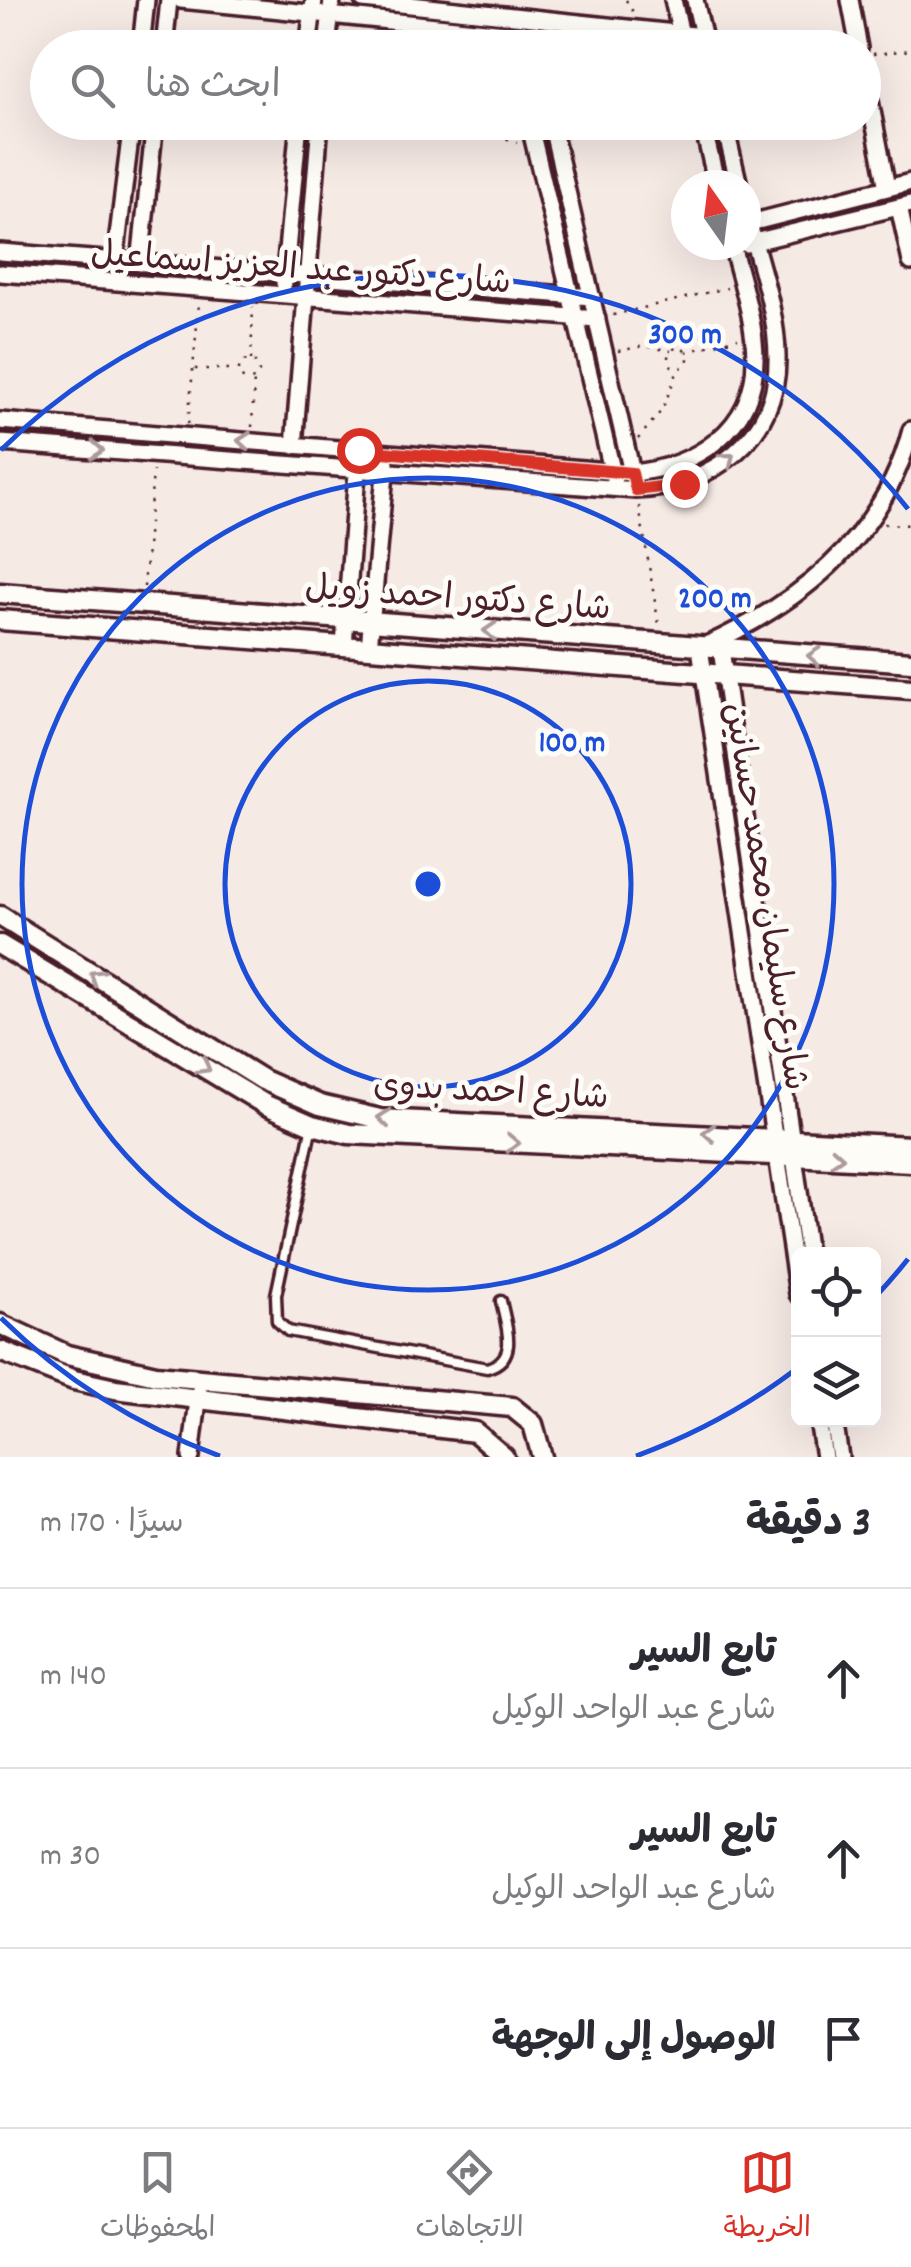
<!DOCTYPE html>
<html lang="ar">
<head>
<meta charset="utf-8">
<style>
	:root { --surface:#fff; --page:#f2f2f3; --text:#2b2b33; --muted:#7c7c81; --line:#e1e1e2; --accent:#d93025 }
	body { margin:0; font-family:Dekko,"Playpen Sans Arabic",sans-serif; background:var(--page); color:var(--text); direction:rtl }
	.controls { position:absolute; right:30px; bottom:30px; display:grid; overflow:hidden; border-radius:15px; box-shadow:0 10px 40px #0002 }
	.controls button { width:90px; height:90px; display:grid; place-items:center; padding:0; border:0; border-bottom:2px solid var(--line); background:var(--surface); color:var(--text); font:50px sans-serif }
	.compass { position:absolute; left:671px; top:170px; width:90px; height:90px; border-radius:50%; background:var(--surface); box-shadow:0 10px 40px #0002; rotate:346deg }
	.stop { position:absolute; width:30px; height:30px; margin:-22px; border:8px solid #d93025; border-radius:50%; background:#fff }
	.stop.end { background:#d93025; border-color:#fff; box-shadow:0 2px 10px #0008 }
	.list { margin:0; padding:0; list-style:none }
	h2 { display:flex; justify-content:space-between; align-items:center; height:130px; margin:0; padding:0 40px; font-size:42px }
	h2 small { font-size:32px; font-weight:400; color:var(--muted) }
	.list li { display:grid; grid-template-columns:65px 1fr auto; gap:30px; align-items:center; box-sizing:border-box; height:180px; padding:0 40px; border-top:2px solid var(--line) }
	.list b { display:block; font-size:38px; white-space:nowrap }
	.list p { margin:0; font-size:32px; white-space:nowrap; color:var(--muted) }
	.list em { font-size:32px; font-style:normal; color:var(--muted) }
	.icon { flex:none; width:55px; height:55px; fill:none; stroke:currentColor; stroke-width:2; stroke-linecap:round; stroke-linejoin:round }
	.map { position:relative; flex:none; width:911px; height:1457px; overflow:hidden; direction:ltr }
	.search { position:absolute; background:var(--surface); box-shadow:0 10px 40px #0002; left:30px; right:30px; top:30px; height:110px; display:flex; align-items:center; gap:25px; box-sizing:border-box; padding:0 35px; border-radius:55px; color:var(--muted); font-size:38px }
	.sheet { height:670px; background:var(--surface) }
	nav { display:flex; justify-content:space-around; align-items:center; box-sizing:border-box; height:140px; border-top:2px solid var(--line); background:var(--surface); font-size:28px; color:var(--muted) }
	nav a { display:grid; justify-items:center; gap:5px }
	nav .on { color:var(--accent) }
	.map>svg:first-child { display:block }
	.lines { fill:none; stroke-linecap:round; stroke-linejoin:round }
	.service-casing { stroke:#4a1f2b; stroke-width:15 }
	.minor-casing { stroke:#4a1f2b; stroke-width:22 }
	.tertiary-casing { stroke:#4a1f2b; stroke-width:25 }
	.path { stroke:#4a1f2b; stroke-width:2.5; stroke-dasharray:2.5 8; stroke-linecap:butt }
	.service { stroke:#fdfcf7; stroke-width:8 }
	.minor { stroke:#fdfcf7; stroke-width:15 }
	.tertiary { stroke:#fdfcf7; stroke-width:18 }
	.oneway { stroke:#ac999b }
	.route { stroke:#d93025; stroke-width:12 }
	.ring { fill:none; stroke:#1d4ed8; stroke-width:5 }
	.labels { text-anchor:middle; stroke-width:10; stroke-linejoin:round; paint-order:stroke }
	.street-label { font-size:35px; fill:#4a1f2b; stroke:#fdfcf7 }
	.centre { fill:#1d4ed8; stroke:#fdfcf7; stroke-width:5 }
	.ring-label { font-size:30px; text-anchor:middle; font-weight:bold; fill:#1d4ed8; stroke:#fdfcf7; stroke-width:10; stroke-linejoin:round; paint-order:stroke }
</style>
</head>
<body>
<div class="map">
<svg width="911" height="1457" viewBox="0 0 911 1457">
	<rect width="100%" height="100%" fill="#f6eae5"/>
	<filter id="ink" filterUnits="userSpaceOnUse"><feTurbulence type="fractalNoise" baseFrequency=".01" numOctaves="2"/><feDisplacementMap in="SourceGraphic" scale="20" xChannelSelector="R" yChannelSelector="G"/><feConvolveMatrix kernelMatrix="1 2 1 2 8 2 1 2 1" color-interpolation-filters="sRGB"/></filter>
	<g filter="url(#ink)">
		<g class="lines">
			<defs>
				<path id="service" d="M312,1125L276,1295L277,1321L288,1331L487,1368C520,1359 506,1326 501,1301"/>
				<path id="minor" d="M181,0L653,48
					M363,0L703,36
					M673,0L684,48
					M695,0L706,48
					M850,0L859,48
					M141,48L146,0
					M164,48L169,0
					M308,48L314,0
					M327,48L332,0
					M864,70L887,188
					M529,122L614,478
					M551,122L634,481
					M702,122L717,185
					M724,122L739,185
					M899,207L911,262
					M746,224L911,182
					M746,244L911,204
					M0,252L592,297
					M115,261L132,122
					M140,263L155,122
					M0,273L597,319
					M284,283L299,122
					M0,421L632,473C695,467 755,430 755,359C755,321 741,281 732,245
					M0,443L636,490C711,487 779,438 777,357C777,309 757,258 746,212
					M294,446L320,122
					M344,646L358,459
					M369,648L386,463
					M721,649L808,1254
					M798,1294L700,648C798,605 883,539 911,430
					M818,1420L824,1457
					M834,1420L840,1457
					M191,1457L199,1392"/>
				<path id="tertiary" d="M0,593L911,662
					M0,620L911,689
					M0,916L263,1080L320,1105L380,1119L911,1146
					M0,945L266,1105L312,1125L349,1134L911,1162
					M0,1324L67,1355L156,1375L512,1407L533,1424L542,1457
					M0,1351L74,1380L115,1389L475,1432L504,1457"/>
			</defs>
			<use href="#service" class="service-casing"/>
			<use href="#minor" class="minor-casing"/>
			<use href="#tertiary" class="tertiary-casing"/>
			<path class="path" d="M626,0L633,12
				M345,35L359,48
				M873,54L911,50
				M258,122L286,126
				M468,122L517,143
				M613,315L727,288
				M668 358a10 10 0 1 1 20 0a10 10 0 1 1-20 0Z
				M618,351L645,346L671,351
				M686,352L738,338
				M251,360L253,307
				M239 370a10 10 0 1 1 20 0a10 10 0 1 1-20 0Z
				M195,369H237
				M188,424L199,303
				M252,427L254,378
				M638,439L662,410L679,368
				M639,506L659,626
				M884,524L911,525
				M144,587L153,471"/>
			<use href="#service" class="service"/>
			<use href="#minor" class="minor"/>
			<use href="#tertiary" class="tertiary"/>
		</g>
		<defs><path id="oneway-chevron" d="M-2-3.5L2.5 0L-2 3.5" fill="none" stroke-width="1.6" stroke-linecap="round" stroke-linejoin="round" transform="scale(2.5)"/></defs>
		<g class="oneway">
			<use href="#oneway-chevron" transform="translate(244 441) rotate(-175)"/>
			<use href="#oneway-chevron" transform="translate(97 450) rotate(4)"/>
			<use href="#oneway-chevron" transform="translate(728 459) rotate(-39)"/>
			<use href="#oneway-chevron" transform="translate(490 631) rotate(-176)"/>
			<use href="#oneway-chevron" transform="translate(814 656) rotate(-176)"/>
			<use href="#oneway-chevron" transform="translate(96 976) rotate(-148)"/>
			<use href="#oneway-chevron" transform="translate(204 1067) rotate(31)"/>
			<use href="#oneway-chevron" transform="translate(384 1118) rotate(-174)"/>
			<use href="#oneway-chevron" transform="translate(709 1133) rotate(-177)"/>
			<use href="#oneway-chevron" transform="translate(513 1143) rotate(2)"/>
			<use href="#oneway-chevron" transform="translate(837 1157) rotate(4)"/>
		</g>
	</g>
	<g class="lines" filter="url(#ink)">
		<path class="route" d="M359,450L632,473L636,490L684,484"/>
	</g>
	<g class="ring">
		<circle cx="428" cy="884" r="203"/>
		<circle cx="428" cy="884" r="406"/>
		<path d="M908 1259A609 609 0 0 1 877 1295M795 1370A609 609 0 0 1 636 1456M220 1456A609 609 0 0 1 1 1318M1 450A609 609 0 0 1 908 509"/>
	</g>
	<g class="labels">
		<g class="street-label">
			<text transform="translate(301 266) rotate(4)" y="12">شارع دكتور عبد العزيز اسماعيل</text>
			<text transform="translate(458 596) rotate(4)" y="12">شارع دكتور احمد زويل</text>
			<text transform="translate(768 896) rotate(81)" y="12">شارع سليمان محمد حسانين</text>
			<text transform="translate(491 1089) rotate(3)" y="12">شارع احمد بدوى</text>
		</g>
	</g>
	<circle cx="428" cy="884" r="15" class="centre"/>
	<g class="ring-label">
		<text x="685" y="343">300 m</text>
		<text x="715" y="607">200 m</text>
		<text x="572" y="751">100 m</text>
	</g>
</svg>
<div class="controls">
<button><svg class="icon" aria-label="locate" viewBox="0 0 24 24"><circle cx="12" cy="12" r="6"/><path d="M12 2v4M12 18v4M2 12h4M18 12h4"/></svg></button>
<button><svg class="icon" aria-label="layers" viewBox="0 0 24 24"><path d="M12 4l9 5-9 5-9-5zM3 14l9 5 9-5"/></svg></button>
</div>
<svg class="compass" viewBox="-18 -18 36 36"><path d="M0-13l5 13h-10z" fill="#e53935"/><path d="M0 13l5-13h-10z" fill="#7c7c81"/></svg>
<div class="stop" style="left:359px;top:450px"></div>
<div class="stop end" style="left:684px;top:484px"></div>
<div class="search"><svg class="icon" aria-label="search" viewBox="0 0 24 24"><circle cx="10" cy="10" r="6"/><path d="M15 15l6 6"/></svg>ابحث هنا</div>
</div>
<section class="sheet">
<h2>3 دقيقة<small>سيرًا · 170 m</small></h2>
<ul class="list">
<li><svg class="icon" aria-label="ahead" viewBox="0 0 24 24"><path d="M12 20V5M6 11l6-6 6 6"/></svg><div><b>تابع السير</b><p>شارع عبد الواحد الوكيل</p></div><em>140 m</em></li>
<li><svg class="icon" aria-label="ahead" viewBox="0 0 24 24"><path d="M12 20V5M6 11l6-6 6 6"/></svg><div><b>تابع السير</b><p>شارع عبد الواحد الوكيل</p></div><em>30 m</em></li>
<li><svg class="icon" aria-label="arrive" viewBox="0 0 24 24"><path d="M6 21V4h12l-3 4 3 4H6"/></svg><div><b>الوصول إلى الوجهة</b></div></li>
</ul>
</section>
<nav>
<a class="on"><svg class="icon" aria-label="map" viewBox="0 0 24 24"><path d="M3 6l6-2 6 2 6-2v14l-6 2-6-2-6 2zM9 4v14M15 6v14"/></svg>الخريطة</a>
<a><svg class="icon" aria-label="directions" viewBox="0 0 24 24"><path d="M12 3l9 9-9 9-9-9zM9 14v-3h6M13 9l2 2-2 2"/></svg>الاتجاهات</a>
<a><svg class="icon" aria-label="saved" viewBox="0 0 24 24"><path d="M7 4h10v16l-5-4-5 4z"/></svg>المحفوظات</a>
</nav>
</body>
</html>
